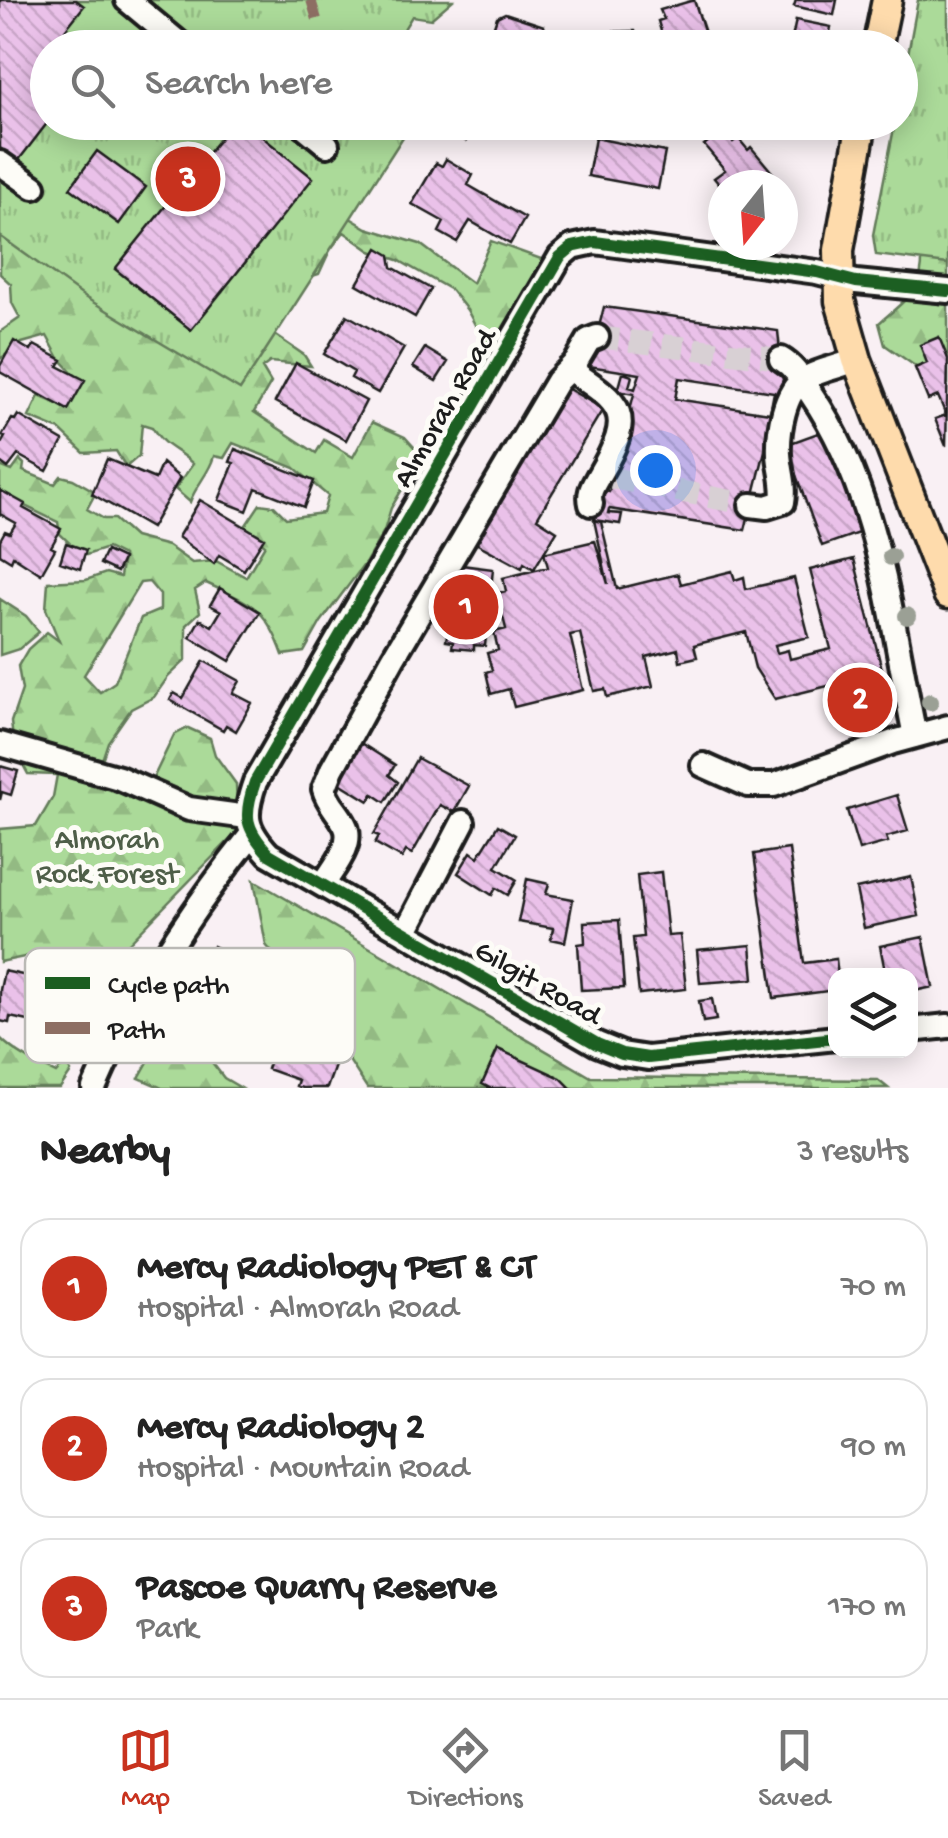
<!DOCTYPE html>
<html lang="en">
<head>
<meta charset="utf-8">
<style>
	:root { --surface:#fff; --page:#f6f6f6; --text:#222; --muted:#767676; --line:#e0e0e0; --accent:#c8321e }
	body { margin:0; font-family:"Gochi Hand",sans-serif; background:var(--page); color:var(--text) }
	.controls { position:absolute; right:30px; bottom:30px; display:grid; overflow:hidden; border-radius:20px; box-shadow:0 5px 25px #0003 }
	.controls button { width:90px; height:90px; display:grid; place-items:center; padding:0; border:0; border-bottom:2px solid var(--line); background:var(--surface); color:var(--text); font:50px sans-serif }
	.compass { position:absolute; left:708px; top:170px; width:90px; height:90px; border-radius:50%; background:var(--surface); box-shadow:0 5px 25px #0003; rotate:197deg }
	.you { position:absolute; left:655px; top:470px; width:35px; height:35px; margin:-25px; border:8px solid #fff; border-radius:50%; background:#1a73e8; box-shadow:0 0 0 15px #1a73e833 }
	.badge { display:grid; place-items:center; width:65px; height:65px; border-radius:50%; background:var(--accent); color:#fff; font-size:32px; font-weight:700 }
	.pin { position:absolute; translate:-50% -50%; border:5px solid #fff; box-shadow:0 2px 10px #0006 }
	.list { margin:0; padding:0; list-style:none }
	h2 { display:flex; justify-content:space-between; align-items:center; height:130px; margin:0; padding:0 40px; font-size:42px }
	h2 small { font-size:32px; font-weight:400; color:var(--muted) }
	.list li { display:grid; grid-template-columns:65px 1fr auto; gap:30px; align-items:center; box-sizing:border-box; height:140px; margin:0 20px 20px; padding:0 20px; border:2px solid var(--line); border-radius:30px }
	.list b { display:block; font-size:38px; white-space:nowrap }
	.list p { margin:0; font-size:32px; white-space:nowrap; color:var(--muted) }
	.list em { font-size:32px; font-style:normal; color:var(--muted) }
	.icon { flex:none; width:55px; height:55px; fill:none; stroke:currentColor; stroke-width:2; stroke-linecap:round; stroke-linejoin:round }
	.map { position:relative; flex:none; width:948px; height:1088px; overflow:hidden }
	.search { position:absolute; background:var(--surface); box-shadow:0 5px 25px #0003; left:30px; right:30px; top:30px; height:110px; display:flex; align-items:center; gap:25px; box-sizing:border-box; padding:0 35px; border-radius:55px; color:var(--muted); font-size:38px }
	.sheet { height:610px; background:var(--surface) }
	nav { display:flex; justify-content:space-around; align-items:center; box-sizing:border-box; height:140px; border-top:2px solid var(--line); background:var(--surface); font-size:28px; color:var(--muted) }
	nav a { display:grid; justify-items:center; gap:5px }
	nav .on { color:var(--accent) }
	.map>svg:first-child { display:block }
	.forest { fill:url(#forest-firs); stroke:#647b5a; stroke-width:2.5; fill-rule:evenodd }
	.park { fill:url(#park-tufts); stroke:#647b5a; stroke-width:2.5 }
	.building { fill:url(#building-back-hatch); stroke:#1c1c1c; stroke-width:2.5; fill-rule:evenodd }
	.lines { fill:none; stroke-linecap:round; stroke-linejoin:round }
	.minor-tunnel { stroke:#d8d0d4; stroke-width:22; stroke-dasharray:22 11; stroke-linecap:butt }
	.minor-casing { stroke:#1c1c1c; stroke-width:30 }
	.major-casing { stroke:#1c1c1c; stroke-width:35 }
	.minor { stroke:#fdfcf7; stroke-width:22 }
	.major { stroke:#fedbac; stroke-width:28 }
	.quiet { stroke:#8d6e63; stroke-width:10; stroke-dasharray:20 10; stroke-linecap:butt }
	.cycleway-casing { stroke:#fdfcf7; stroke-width:19 }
	.cycleway { stroke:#1b5e20; stroke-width:12 }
	.tree { fill:#9ba095 }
	.labels { text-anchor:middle; stroke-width:10; stroke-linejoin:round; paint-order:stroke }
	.street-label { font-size:30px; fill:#1c1c1c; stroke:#fdfcf7 }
	.park-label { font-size:30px; fill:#4e5e48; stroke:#fdfcf7 }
	.key { fill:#fdfcf7; stroke:#bab9b5; stroke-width:2.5 }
	.key-label { font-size:28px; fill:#1c1c1c }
</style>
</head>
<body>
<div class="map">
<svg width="948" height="1088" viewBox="0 0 948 1088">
	<defs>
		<pattern id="forest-firs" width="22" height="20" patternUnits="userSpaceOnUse" patternTransform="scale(2.5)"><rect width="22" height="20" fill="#abda99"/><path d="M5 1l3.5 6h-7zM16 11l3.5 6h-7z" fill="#93ba83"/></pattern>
		<pattern id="park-tufts" width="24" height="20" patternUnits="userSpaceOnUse" patternTransform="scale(2.5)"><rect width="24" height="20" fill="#abda99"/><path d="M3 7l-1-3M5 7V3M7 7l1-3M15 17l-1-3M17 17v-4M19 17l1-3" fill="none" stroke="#93ba83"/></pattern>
		<pattern id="building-back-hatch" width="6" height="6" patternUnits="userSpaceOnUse" patternTransform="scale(2.5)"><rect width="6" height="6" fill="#eac1e9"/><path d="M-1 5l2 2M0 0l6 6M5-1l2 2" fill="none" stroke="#c8a5c7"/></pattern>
	</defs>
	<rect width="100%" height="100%" fill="#f9f0f4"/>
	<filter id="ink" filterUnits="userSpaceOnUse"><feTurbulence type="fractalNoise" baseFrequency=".01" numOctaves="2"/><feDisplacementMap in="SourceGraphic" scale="20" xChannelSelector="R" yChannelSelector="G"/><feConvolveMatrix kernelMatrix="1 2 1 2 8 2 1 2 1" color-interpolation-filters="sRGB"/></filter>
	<g filter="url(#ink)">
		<path class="forest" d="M948,25V384L942,385L885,345L879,323C911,295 927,287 921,242Z
			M0,200L350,218L367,228L420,244L472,283L491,241L544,260C534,298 514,321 487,347L467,310L451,290L398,260L371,251L344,232L330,250L319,274L306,278L272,333L304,355L311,366L270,362L262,368L271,383L254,412L316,453L324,440L353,457L372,422L405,437L422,456L391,508L384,531L366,562L321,622L304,652L283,655C265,605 251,604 206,583L195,590L200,612L186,625V660L168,677L154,697L131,709L108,742L99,769L148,789L174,735L188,728L210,738L215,755L236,784L238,831L124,948L116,1001L76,1064L51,1012C57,995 71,986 78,970L29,956L0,962V829L36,826L53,797L57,775L28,774L14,748L11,722L22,690L18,666L28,649L47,632L59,641L46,609L48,582L86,580L106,573L120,577L123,556L107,548L83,556L60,534L58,522L0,494V466L12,471L20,460L24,464L23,471L55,484L61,476L73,479L96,492L87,509L104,519H114L134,537L168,546L192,563L216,561L246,577L265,545L244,528L260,504L274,506L286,518L323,513L328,496L295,468L233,443L224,458L214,456C209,474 196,485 190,502L175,489L193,464C175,447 166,450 152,427L142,424L139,456L126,467L116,451L84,453L60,430L29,417L39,396L67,408L78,378L59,358L47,336L22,343L0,359V332L20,318L12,303L11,284L0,274ZM149,582L160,595V610L141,618L115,682L100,692L84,675L140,583Z
			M0,599L26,616L39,632L19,649L0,655Z
			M254,880L591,1077L878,1080L888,1088H367L306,994L266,945Z
			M175,1014L224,1078L241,1088H162L139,1078Z
			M0,1038C16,1054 35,1063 56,1073L65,1063L71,1072L60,1088H0Z"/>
		<path class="park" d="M0,0H453L431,19L412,16L393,47L48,48V122L412,123L240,390L86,298L0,236Z
			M918,0H948V264L876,255L873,235L895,123L900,122L901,92Z"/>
		<path class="building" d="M0,0H76L84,6L65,30L89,48H48V122L18,161L0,148Z
			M694,0L710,48H666L658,21L664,19L660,10Z
			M796,0H837L834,15L794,6Z
			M505,13L544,26L549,48H526L498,36L494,26L497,17Z
			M796,20L831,27L827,48H803L791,43Z
			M635,31L641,48H574L577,32Z
			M233,122H244L313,178L191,330L115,269Z
			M450,122H476L466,141L446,130Z
			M723,130L733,142L738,138L748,150L751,147L787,190L783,193V185H745L740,180L734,185H723V189L714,178L725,170L704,145Z
			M595,138L665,152L658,189L588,176Z
			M97,151L146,187L119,224L70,188Z
			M446,159L473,175L468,185L525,218L510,244L470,221L457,242L439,232L444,222L412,204L436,163L442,166Z
			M378,248L390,255L392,267L431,289L415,317L357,284Z
			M604,307L778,331L783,379L745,530L609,509L608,513L622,514L620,524L594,520L602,490L609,492L634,394L618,391L623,373L632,376L629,387L635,389L640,374L589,366ZM679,378L774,392L770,413L675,399Z
			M347,315L404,348L378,393L351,378L354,372L324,354Z
			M939,337L948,359L946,446L935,419L946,415L938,396L928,400L915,368L927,363L920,345Z
			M14,341L31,351L34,345L62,360L58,366L85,380L68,410L0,372V366Z
			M425,348L448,362L436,381L413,367Z
			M296,363L366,401L346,440L275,402Z
			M565,387L603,409L537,518L557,531L534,569L524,563L522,568L472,541Z
			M18,415L63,441L47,471L18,455L8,468L0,462V446L5,437L2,436L12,419L15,420Z
			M826,430L864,531L822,546L785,445Z
			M235,449L314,481L304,507L256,488L247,511L219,500L234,463L230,462Z
			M107,459L155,479L162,463L180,478L151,528L92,494Z
			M0,490L25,504L23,508L61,529L51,547L55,549L41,574L13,556L11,561L0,554V540L5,531L10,533L16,523L0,514Z
			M200,500L264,538L244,570L219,555L214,564L178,537Z
			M594,520L601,522L617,589L678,574L681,584L732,571L735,580L744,577L746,589L794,578L809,637L775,645L777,653L788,650L790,659L831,649L810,570L854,559L891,705L849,716L840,683L775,699L755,668L746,632L694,645L697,657L680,661L678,649L646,657L653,686L607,697L605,689L594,691L580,633L570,635L583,690L514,707L509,689L491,694L486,672L492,670L487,653L498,650L494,632L506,629L497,593L506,591L503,578L548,567L544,553L595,541L608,584Z
			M66,543L86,550L80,569L60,562Z
			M106,551L123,559L117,572L100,564Z
			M454,564L493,569L485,646L474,645V650L452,648L453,642L446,641L449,622L454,623L458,587L452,586Z
			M220,588L260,612L230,661L190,637L200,619L212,626L221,611L210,605Z
			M204,661L240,681L233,693L252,703L236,731L226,725L223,730L170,700L174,693L183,698Z
			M359,742L395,765L389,775L398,782L385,802L373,794L369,801L335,780Z
			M417,758L469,786L454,812L440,805L412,854L406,851L402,858L375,843L379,836L374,834Z
			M0,766L18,771L11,795L2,792L0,800Z
			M897,795L908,831L886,837L888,842L859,850L847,810Z
			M498,825L515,835L496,867L517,880L508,895L496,888L492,895L458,873L471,852L478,857Z
			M789,849L804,963L836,959L838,976H836V990L774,998L754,854Z
			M661,872L668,936L680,935L686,989L639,994L633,938L643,937L637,875Z
			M911,877L919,916L864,928L856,889Z
			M527,879L549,884L546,894L573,899L565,942L551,939L553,928L518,922Z
			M619,920L624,988L581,990L578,944L585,943L584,922Z
			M923,937L933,987L910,992V976H886L880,946Z
			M751,945L754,979L700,983L697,950Z
			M213,946L247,963L220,1017L187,1000Z
			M259,961L285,969L278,998L308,1007L302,1034L307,1038L302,1051L336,1063L327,1088H302L296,1086L298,1080L267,1069L284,1018L273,1014L268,1028L248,1020L256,1000L249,998Z
			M4,971L41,979L39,987L71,994L66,1017L35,1010L33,1022L10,1017L9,1023L0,1021V990Z
			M712,999L716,1020L703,1022L699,1001Z
			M498,1049L561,1078L571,1088H490L482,1084Z"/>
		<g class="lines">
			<path class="minor-tunnel" d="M597,337L781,359
				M612,478L751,505"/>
			<defs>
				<path id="minor" d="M127,0L185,48
					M299,122L327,145
					M0,163L34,187
					M781,359C795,367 802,381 811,394C879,493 891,621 915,736
					M569,369C624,405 635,414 599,475C593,486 588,492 591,504
					M751,505L767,507L783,502C786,485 780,471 779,454C778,432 784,392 804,379C819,370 841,366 857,360
					M0,744L119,778L189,809L247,817
					M703,765L748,785H774L893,742L948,727
					M323,885C333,868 355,844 345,825C338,811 328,804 324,789L332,769L393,658L557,381L576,362L589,340L597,337
					M405,933L463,822
					M910,1030L948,1026
					M836,1038L648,1058L622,1054L597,1044L269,854C245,828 243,816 255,782L560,257L572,247L595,242L817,272L856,282L948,291
					M94,1088C134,996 189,913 251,835"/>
				<path id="major" d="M877,48L887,0
					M862,122L839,250L840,301L857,360L948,594"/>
			</defs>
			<use href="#minor" class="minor-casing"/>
			<use href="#major" class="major-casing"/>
			<use href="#minor" class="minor"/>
			<use href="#major" class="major"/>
			<path class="quiet" d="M311,0L319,26"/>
			<defs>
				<path id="cycleway" d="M836,1038L648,1058L622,1054L597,1044L269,854C245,828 243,816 255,782L560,257L572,247L595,242L817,272L856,282L948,291"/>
			</defs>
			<use href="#cycleway" class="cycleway-casing"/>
			<use href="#cycleway" class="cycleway"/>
		</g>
		<g class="tree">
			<circle cx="891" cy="557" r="9"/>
			<circle cx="907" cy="616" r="9"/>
			<circle cx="930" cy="702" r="9"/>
		</g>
	</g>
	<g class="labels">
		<g class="street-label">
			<text transform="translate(443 407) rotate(-60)" y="10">Almorah Road</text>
			<text transform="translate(539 981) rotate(30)" y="10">Gilgit Road</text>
		</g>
		<g class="park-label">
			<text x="107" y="848">Almorah<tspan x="107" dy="34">Rock Forest</tspan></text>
		</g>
	</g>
	<rect x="25" y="948" width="330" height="115" rx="15" class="key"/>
	<rect x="45" y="977" width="45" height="12" fill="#1b5e20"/>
	<rect x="45" y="1022" width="45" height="12" fill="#8d6e63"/>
	<g class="key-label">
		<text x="108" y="993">Cycle path</text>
		<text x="108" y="1038">Path</text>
	</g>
</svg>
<div class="controls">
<button><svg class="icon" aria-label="layers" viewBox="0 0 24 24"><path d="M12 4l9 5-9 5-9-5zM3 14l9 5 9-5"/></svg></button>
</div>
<svg class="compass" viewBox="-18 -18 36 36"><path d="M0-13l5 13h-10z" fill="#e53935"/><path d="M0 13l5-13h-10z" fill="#767676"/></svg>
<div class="you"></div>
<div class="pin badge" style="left:466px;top:607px">1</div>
<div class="pin badge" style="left:860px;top:700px">2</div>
<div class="pin badge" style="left:188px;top:179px">3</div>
<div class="search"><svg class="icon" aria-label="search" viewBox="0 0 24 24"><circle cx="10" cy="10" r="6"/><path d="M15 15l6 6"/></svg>Search here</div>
</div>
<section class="sheet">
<h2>Nearby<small>3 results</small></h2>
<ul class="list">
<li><span class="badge">1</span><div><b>Mercy Radiology PET &amp; CT</b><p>Hospital · Almorah Road</p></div><em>70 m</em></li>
<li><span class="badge">2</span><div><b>Mercy Radiology 2</b><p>Hospital · Mountain Road</p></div><em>90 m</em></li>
<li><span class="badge">3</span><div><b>Pascoe Quarry Reserve</b><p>Park</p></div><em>170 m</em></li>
</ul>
</section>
<nav>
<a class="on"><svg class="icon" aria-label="map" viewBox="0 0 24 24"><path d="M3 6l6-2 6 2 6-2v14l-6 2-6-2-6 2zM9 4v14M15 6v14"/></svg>Map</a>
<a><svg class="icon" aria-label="directions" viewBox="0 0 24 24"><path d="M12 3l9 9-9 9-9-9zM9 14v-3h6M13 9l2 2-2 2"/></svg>Directions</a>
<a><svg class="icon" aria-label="saved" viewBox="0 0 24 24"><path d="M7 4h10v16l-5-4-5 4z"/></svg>Saved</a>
</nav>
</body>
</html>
